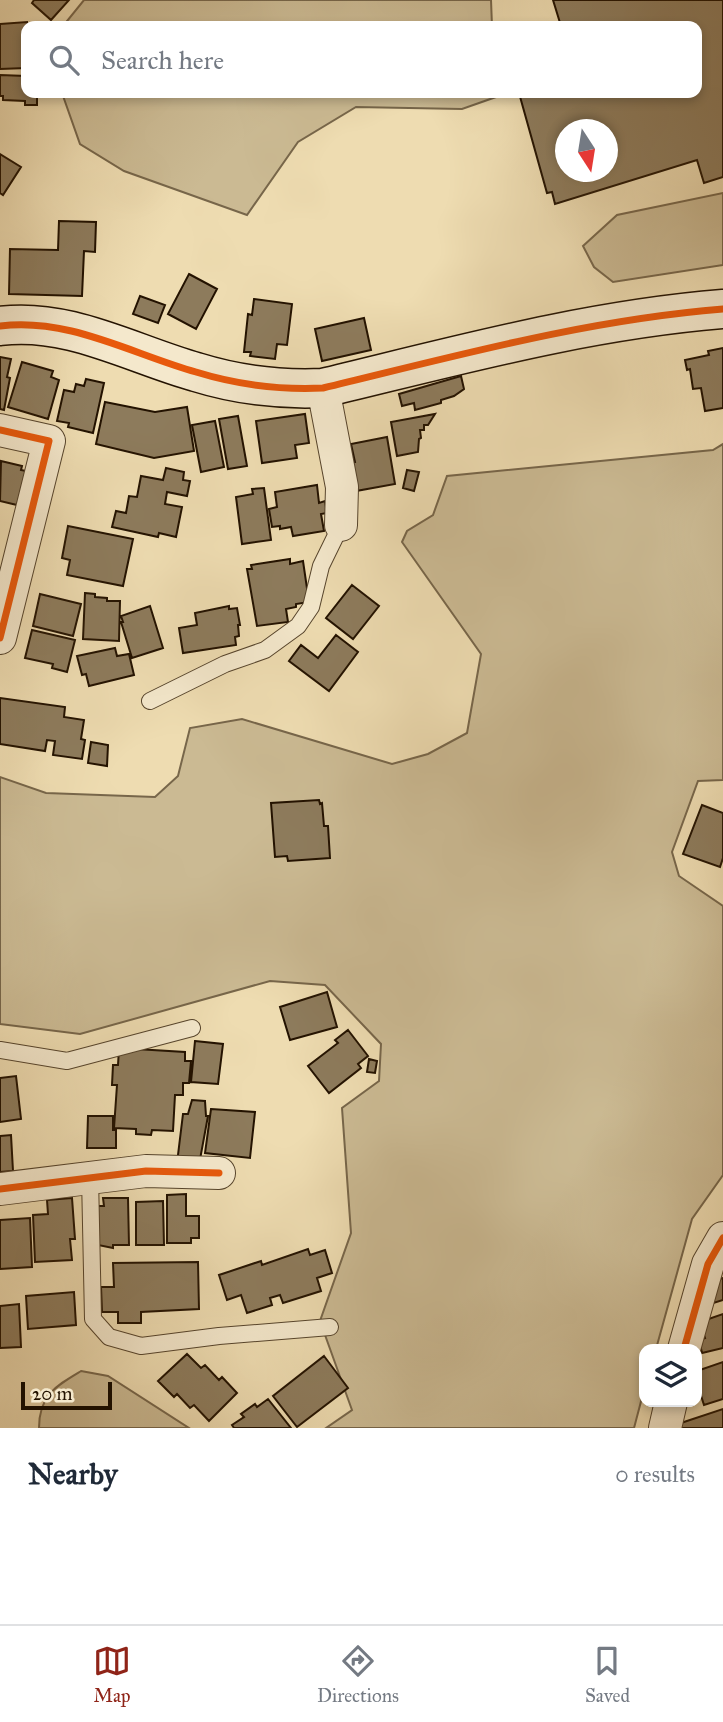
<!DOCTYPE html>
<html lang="en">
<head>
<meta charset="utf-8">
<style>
	:root { --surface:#fff; --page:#f6f6f7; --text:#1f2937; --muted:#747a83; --line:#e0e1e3; --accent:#8f2418 }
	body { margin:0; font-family:"IM FELL Great Primer",serif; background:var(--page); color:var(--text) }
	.controls { position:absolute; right:21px; bottom:21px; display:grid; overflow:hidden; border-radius:14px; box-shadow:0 4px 10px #0003 }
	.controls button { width:63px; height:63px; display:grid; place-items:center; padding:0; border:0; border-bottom:2px solid var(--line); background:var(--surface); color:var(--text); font:35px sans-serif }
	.compass { position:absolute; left:555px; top:119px; width:63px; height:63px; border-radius:50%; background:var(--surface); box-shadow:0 4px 10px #0003; rotate:168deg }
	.scale { position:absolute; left:21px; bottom:18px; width:91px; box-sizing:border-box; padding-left:7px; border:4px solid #231200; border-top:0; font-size:19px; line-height:24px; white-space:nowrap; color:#231200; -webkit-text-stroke:5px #f4e8cc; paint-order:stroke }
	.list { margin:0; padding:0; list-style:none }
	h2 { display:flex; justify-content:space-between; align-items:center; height:91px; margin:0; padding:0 28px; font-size:30px }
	h2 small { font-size:23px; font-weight:400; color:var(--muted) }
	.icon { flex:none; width:38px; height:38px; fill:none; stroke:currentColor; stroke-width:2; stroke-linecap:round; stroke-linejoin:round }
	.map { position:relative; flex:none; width:723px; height:1428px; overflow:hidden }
	.search { position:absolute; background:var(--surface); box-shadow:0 4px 10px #0003; left:21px; right:21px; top:21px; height:77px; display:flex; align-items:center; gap:18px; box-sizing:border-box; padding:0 24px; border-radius:14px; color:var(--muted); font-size:26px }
	.sheet { height:196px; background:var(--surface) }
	nav { display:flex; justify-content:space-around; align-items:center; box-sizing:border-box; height:98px; border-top:2px solid var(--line); background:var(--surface); font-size:19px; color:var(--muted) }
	nav a { display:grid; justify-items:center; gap:4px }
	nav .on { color:var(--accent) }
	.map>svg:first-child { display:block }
	.green { fill:#cbba93; stroke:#77664a; stroke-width:2 }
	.building { fill:#8d7b5c; stroke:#231200; stroke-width:2; fill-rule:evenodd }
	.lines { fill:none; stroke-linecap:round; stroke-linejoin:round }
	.lane-casing { stroke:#56442c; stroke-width:18 }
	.street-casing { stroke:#56442c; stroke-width:34 }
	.secondary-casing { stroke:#231200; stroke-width:41 }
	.lane { stroke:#f4e8cc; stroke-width:16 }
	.street { stroke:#f4e8cc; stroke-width:32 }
	.secondary { stroke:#f4e8cc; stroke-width:38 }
	.cycleway-casing { stroke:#f4e8cc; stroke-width:11 }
	.cycleway { stroke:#e8590c; stroke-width:7 }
</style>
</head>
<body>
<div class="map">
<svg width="723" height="1428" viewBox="0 0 723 1428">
	<rect width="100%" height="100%" fill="#eedcb1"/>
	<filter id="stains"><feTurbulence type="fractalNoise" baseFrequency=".00286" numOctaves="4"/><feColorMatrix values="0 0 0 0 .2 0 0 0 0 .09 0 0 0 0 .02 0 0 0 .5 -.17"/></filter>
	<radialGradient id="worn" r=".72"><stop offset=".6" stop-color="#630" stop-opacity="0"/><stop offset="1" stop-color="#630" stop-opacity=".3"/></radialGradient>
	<path class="green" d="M84,0H491L492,26H63Z
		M62,93H495L496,97L462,109L356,107L298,142L247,215L124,171L80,144Z
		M723,193V265L613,282L594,267L583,246L617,215Z
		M723,444V780L698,781L672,852L679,876L723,906V1175L692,1219L656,1349H644V1390L634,1428H326L352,1410L320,1321L351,1233L342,1108L379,1081L381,1044L325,985L270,981L80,1034L0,1024V777L46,793L155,797L178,776L190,728L242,719L392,764L428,754L467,733L481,654L402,542L407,531L433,515L447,476L713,450Z
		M81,1371L108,1376L189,1428H39C39,1395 56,1386 81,1371Z"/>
	<path class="building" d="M34,0H69L51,20L32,3Z
		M553,0H723V177L704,183L697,160L555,204L552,192L547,193L519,93H697V26H561ZM566,130H608V172H566Z
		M27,22L26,68L0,69V24Z
		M0,75L26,76V93L37,95V105H25V101L3,100V96H0Z
		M0,154L21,167L3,195L0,193Z
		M59,221L96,222L95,252L84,251L82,296L9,294L10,249L58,250Z
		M189,274L217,289L196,329L168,314Z
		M140,296L165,305L158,323L133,314Z
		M254,299L292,304L287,345L277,344L275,359L250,356L251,352H244L248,314L252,315Z
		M364,318L371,350L322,361L315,329Z
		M723,348V408L705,411L701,388L693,389L690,369L687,370L685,360L709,355L708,351Z
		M0,357L11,359L7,377L10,378L4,410L0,409Z
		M22,362L53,371L51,377L59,380L48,419L8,407Z
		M461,376L464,389L454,396L441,400V403L415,410L414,403L402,406L399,394Z
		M86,379L104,383L93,433L68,427L69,423L57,421L64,390L74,392L76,384L84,386Z
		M105,402L155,412L187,407L194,451L154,458L96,444Z
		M305,414L309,443L295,445L297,458L262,463L256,421Z
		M435,414L428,425H424V430H420L421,438L419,439L418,452L397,456L391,422Z
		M238,416L247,466L228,469L219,419Z
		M215,421L224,467L201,472L192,425Z
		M387,437L395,484L356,491L351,463L355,462L351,444Z
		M1,461L22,466L21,470L26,471L17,505L0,501Z
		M166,468L184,472L183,480L190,481L187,496L167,492L165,504L182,507L176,537L159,533L158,537L112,527L116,511L126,513L129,496L137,497L141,476L163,480Z
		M407,470L419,472L414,491L403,488Z
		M317,485L319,503L325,501L327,513L321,514L324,531L293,536L291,527L280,529V526L272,527L269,509L277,507L275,492Z
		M264,488L271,540L242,544L236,497L253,494L252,489Z
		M68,526L133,539L123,586L67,575L70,560L62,558Z
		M290,559V564L303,561L309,602L296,604V607L286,609L288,622L257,626L247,569H252L251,565Z
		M352,585L379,606L353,639L326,618Z
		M85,593L95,594V597L107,598V601H120L119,641L83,639Z
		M40,594L81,604L73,636L33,626Z
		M150,606L163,648L132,658L121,622H123L121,616Z
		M229,606V609L237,608L240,625H238L239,636L235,637L236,645L183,653L179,628L197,625L195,613Z
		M32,630L75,640L67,672L52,668L53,664L25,658Z
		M336,635L358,652L329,691L289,661L301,645L318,658Z
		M115,648L117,656L129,654L134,675L89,686L86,674L82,675L77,656Z
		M0,698L65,707L64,717L84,720L81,739L85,740L82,759L53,755L55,741L47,740L45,751L0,744Z
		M91,742L108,745L107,766L88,763Z
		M319,800L320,804L322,803L324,826H328L330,858L288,861L287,856L275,857L271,803Z
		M702,805L723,813V858L720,867L683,854Z
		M327,992L337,1027L290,1040L280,1007Z
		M348,1030L368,1056L358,1064L361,1068L329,1093L308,1066L338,1043L335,1040Z
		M195,1041L223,1044L218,1084L191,1082Z
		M119,1048L185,1052V1061H191L189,1083H183V1095H175L173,1131L152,1130L151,1135L136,1134V1129L114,1128L117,1085H112L113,1065H118Z
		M369,1059L377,1061L375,1073L367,1072Z
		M16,1076L21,1119L0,1122V1078Z
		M192,1100L205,1101L206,1116H208L199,1165L177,1163L183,1114H188Z
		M211,1109L255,1112L250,1158L205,1153Z
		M88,1116H113V1130H116V1148H87Z
		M11,1135L13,1171L0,1172V1136Z
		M186,1194V1216H199V1238H191V1243H167V1195Z
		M72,1198L75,1239H70L72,1260L35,1262L33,1215L48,1214L47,1200Z
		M103,1198H128L129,1245H113V1248L98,1245V1206H104Z
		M163,1201L164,1245H136V1202Z
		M30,1218L32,1267L0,1269V1220Z
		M308,1249L310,1255L325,1250L332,1273L317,1278L321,1291L283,1303L280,1295L270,1298L272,1305L247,1313L241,1295L227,1300L219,1275L261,1261L262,1265Z
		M198,1262L199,1309L141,1312V1323H118V1312H102L101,1287H114L113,1263Z
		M723,1278V1300L707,1305L715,1280Z
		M74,1292L76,1325L28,1329L26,1296Z
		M19,1304L21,1347L0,1348V1306Z
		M723,1314V1348L702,1353L699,1340L705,1338L700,1322Z
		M187,1354L201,1368L205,1365L219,1380L222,1377L237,1393L209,1421L194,1405L190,1408L177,1394L174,1397L158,1381Z
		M324,1356L348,1388L297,1427L273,1396Z
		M723,1362V1399L704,1405L697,1383V1371Z
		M268,1399L291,1428H234L232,1425L244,1417L241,1414L255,1404L257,1407Z
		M723,1409V1428H676L675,1425Z"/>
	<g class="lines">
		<defs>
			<path id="lane" d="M150,701L225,664L265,650L298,626L311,607L321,566L341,525
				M0,1050L67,1061L192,1028
				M90,1177L93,1319L109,1337L141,1346L219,1336L330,1327"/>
			<path id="street" d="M323,388L342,487L341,525
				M0,430L49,441L0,638
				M0,1189L146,1171L219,1173
				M684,1349L708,1264L723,1238
				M665,1428L671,1402"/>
			<path id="secondary" d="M0,326C68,317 132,354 196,372C238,385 280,390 323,388C456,356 586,320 723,309"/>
		</defs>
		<use href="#lane" class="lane-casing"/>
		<use href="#street" class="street-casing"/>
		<use href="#secondary" class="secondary-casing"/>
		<use href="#lane" class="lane"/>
		<use href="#street" class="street"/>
		<use href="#secondary" class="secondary"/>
		<defs>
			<path id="cycleway" d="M0,326C68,317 132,354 196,372C238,385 280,390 323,388C456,356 586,320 723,309
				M0,430L49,441L0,638
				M0,1189L146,1171L219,1173
				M684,1349L708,1264L723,1238"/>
		</defs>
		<use href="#cycleway" class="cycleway-casing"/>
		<use href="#cycleway" class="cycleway"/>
	</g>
	<rect width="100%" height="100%" filter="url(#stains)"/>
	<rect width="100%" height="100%" fill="url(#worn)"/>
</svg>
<div class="controls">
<button><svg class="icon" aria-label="layers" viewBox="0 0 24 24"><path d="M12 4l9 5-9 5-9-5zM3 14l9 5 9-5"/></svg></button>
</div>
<svg class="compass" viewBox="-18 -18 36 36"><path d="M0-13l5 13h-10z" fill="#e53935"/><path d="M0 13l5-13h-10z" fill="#747a83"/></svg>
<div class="scale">20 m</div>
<div class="search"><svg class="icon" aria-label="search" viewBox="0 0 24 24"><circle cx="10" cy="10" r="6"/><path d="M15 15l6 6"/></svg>Search here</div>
</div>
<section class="sheet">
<h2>Nearby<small>0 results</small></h2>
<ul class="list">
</ul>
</section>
<nav>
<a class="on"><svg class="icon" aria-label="map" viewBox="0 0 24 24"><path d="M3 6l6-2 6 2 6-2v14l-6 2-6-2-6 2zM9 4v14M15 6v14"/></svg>Map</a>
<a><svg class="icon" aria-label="directions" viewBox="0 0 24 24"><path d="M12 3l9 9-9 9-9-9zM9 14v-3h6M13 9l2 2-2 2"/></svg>Directions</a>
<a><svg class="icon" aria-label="saved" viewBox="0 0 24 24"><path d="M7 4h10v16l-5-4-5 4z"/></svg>Saved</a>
</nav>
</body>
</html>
